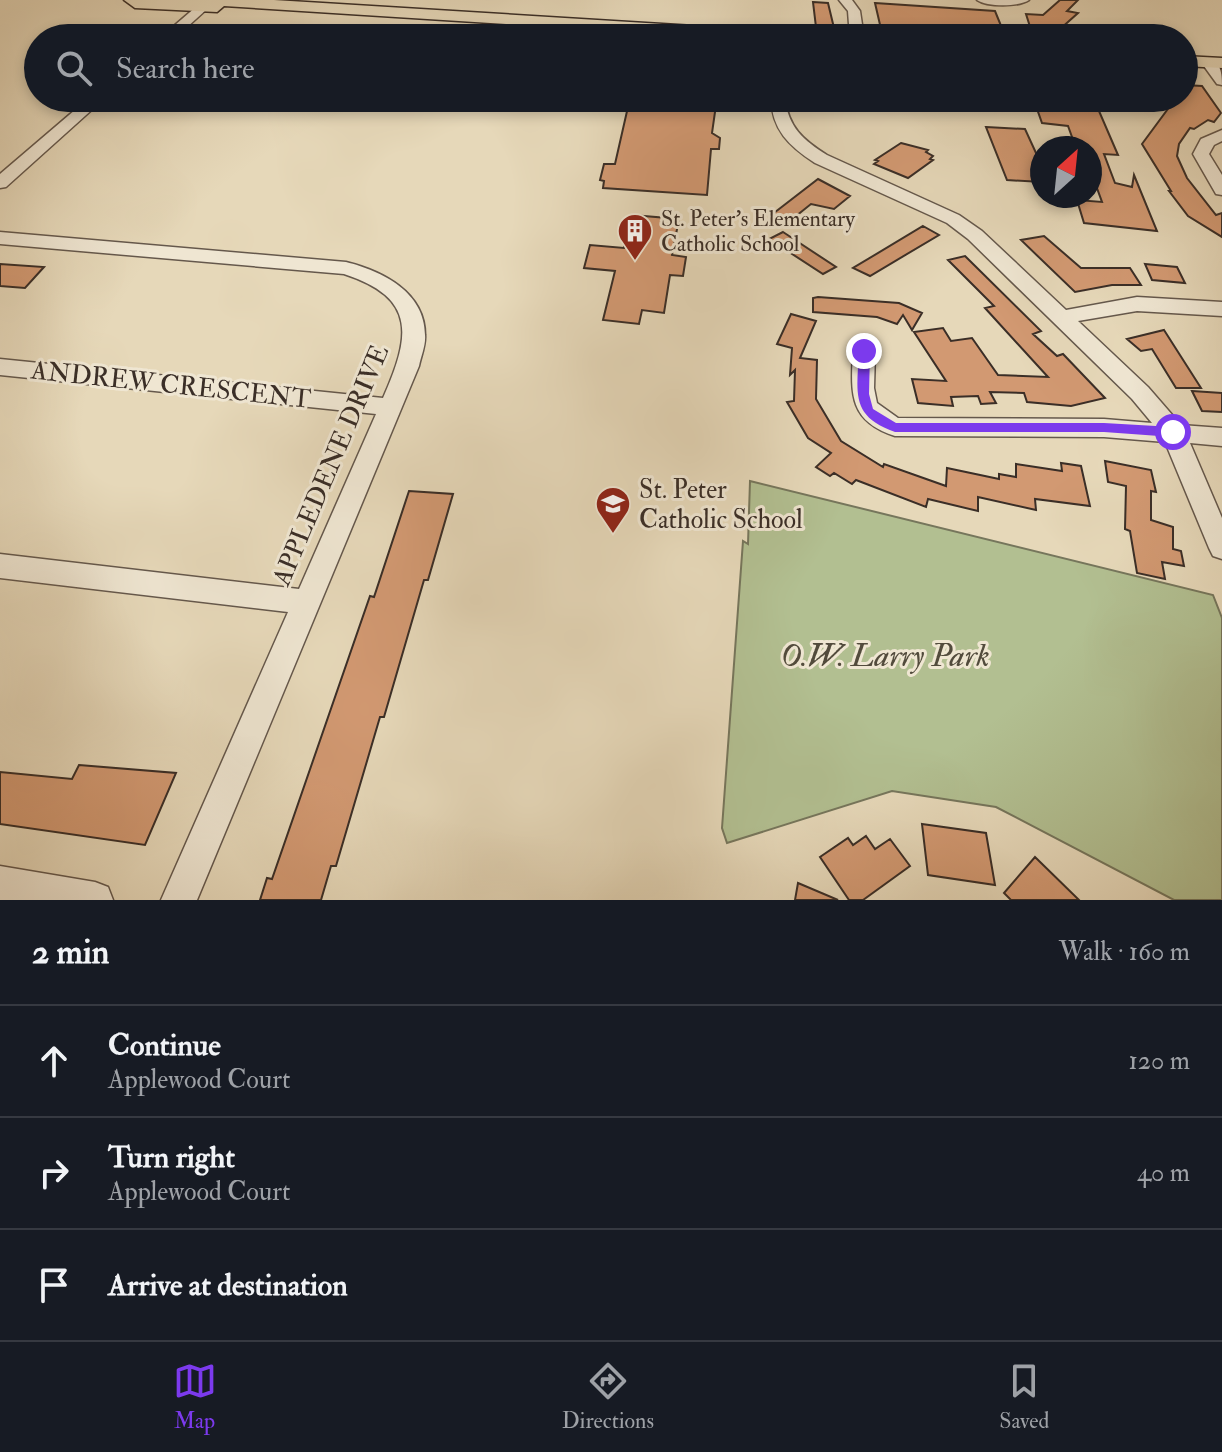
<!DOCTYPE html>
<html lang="en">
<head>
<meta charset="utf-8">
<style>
	:root { --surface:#171b24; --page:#242831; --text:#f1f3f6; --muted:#9ea1a6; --line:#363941; --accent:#7c3aed }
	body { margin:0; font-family:"IM FELL Double Pica",serif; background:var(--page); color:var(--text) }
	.compass { position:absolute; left:1030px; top:136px; width:72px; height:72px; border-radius:50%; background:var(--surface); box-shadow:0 4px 12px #0003; rotate:27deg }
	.stop { position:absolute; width:24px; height:24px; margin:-18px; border:6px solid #7c3aed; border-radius:50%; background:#fff }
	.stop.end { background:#7c3aed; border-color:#fff; box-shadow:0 2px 8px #0008 }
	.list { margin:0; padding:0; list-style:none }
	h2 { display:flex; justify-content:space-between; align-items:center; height:104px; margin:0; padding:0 32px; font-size:34px }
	h2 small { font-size:26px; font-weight:400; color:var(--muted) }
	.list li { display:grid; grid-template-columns:52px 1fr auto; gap:24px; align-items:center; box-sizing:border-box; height:112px; padding:0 32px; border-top:2px solid var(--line) }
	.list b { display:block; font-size:30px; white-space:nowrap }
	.list p { margin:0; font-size:26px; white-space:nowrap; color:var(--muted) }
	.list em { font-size:26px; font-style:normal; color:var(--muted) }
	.icon { flex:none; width:44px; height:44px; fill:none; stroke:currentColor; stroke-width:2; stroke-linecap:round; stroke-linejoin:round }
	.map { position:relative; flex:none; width:1222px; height:900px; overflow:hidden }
	.search { position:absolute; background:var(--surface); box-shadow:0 4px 12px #0003; left:24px; right:24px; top:24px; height:88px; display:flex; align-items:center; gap:20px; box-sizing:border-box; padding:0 28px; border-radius:44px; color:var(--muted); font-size:30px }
	.sheet { height:440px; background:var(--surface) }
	nav { display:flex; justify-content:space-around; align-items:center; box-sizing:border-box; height:112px; border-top:2px solid var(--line); background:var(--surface); font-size:22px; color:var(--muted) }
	nav a { display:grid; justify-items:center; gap:4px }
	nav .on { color:var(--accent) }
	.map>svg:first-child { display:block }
	.green { fill:#b2bf91; stroke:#76765c; stroke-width:2 }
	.building { fill:#d29972; stroke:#3a2e27; stroke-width:2 }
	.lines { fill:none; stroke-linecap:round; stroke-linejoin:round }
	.minor-casing { stroke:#65584c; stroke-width:3 }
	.major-casing { stroke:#3a2e27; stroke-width:3 }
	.minor { fill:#efe6d2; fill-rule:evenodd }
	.major { fill:#e6d8b9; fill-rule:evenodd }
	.route { fill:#7c3aed }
	.labels { text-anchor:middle; stroke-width:6; stroke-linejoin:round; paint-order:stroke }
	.far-poi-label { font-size:22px; fill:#3a2e27; stroke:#efe6d2; text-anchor:start }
	.street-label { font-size:26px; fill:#3a2e27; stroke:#efe6d2 }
	.poi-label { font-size:26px; fill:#3a2e27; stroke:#efe6d2; text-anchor:start }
	.near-park-label { font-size:32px; font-style:italic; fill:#524b3c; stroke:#efe6d2 }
</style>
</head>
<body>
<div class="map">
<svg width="1222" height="900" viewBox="0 0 1222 900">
	<rect width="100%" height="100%" fill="#e6d8b9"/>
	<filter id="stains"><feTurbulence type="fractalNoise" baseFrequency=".0025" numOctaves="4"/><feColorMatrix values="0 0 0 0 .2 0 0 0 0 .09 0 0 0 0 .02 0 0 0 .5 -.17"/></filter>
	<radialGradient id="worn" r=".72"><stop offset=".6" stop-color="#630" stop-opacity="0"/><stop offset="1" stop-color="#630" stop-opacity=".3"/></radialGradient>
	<path class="green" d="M750,481L1213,595L1222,618V900H1174L996,807L892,791L727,843L722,828L743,541L748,544Z"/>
	<path class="building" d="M1060,0H1078L1067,11L1078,13L1050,38L1033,36L1026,14L1043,15Z
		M813,2L828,3L834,28L816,27Z
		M875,3L995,11L1006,38L881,29Z
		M1184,85L1202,86L1221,113L1214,122L1208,120L1194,129L1190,128L1179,144L1177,156L1187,178L1216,215L1222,213V237L1188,216L1169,191H1171L1142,144L1176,98H1184Z
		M630,98H717L712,133L720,138L719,149H711L707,195L603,188L604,181L600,180L604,164H615Z
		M1036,106L1099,111L1118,155L1104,154L1115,183L1132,187L1134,175L1157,231L1084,223L1077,200L1102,202L1090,169V148H1076L1068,126L1042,123Z
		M986,127L1025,129L1042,166V182L1007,180Z
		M901,143L928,150L926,152L933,156L930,159L933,160L908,178L874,164L878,161L875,160Z
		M818,179L850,196L834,209L811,204L786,224L770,216Z
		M632,215L679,219L672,255L686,257L683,276L670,275L664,313L642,310L639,324L603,320L615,271L584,268L590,245L624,248Z
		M923,226L939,235L870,276L853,268Z
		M783,232L836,267L823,274L769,239Z
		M1044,236L1081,268H1130L1141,285H1112L1075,292L1021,240Z
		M965,256L1041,331L1033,334L1057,356L1063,354L1105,398L1071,406L1027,402L1024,393L990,392L996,403L981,404L978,396L951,397L953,406L918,403L912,379L946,381L914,332L943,328L951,341L972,338L998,375L1048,377L985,308L994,306L948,260Z
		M0,264L44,267L25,288L0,286Z
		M1145,264L1177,267L1185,283L1152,280Z
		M818,297L899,303L922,313L912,330L903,315L897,324L877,317L813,312V298Z
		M791,314L816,321L800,358L817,360L816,399L841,441L883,467L884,464L946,486L947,468L999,479V474L1016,477V464L1062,471L1061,463L1081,466L1090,506L1035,499L1036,510L978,497V511L928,499L926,507L856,480L852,484L834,473L830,476L816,467L831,453L808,438L787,402L794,401L795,370L790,375L792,348L777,344Z
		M1164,330L1201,388H1176L1152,349L1141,351L1127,339Z
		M1192,391L1222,393V412L1202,411Z
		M1105,461L1151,470L1156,492L1151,491V520L1173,527V549L1181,551L1184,566L1162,562L1165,579L1137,573L1130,531L1125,529L1126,486L1108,482Z
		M409,491L453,494L428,580H424L384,717H380L336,866H331L321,900H260L267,878L272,879L370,596L374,597Z
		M79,765L176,773L145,845L0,824V772L72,779Z
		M922,824L986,833L995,885L928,875Z
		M866,836L875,849L890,839L910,866L863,900H849L820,857L848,838L853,845Z
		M1035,857L1079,900H1011L1004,893Z
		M798,883L838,900H795Z"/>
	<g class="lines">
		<defs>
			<path id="minor" d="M204,0H217L175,38H160Z
				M839,0H852L860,11L864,38H850L848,11Z
				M977,0H1029C1019,7 987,7 977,0Z
				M1208,58C1221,61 1222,74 1222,85L1217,84L1201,62Z
				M89,98H105L6,187L0,188V174Z
				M771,98H785C788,127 803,140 827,155L959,215L982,231L1066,310L1137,297L1222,302V316L1137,311L1078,321L1148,387L1181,425L1222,428V446L1190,443L1222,518V559L1213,556L1209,548L1165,442L1104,437L895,436C848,421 851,393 853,351L856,346H872L875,351L874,388L877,403L898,418L1104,419L1152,423L1132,399L968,239L947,223L815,163C789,146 772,130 771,98Z
				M1222,130V141L1214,145L1209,154L1222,175V195L1216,194L1193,154L1201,139Z
				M0,232L346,262C382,271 425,292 425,335C426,345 421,356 419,366L197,900H161L288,612L0,578V554L299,589L376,414L0,375V359L383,398C410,337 418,298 344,274L0,244Z
				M0,866L95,882L108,887L113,900H0Z"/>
			<path id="major" d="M124,0H274L808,33L816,38H728L224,6L217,12L135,8Z
				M1184,56L1222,58V68L1184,66Z"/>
		</defs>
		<use href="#minor" class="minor-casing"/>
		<use href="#major" class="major-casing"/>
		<use href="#minor" class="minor"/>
		<use href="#major" class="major"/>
	</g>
	<path class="route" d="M864,347L870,351L869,394L873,409L896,423H1104L1173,427L1180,432L1173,437L1104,432H895C850,416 857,393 859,351Z"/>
	<defs>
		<symbol id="building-pin" viewBox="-11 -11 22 30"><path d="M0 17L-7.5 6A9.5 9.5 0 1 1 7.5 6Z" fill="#8f2418" stroke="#efe6d2"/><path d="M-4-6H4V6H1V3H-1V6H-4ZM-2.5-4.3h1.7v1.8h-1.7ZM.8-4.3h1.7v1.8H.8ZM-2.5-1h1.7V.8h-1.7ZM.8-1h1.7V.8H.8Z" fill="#fff"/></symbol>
		<symbol id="school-pin" viewBox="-11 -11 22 30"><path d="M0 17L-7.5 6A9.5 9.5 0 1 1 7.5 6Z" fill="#8f2418" stroke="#efe6d2"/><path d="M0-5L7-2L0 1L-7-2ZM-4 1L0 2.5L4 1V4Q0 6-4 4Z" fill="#fff"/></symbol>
	</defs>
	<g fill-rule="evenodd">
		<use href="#building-pin" x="615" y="211" width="40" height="54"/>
		<use href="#school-pin" x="593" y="484" width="40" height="54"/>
	</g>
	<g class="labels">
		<g class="far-poi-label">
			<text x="661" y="226">St. Peter's Elementary<tspan x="661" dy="25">Catholic School</tspan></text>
		</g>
		<g class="street-label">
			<text transform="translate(171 384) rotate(6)" y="9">ANDREW CRESCENT</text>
			<text transform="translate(330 465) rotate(-67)" y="9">APPLEDENE DRIVE</text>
		</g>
		<g class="poi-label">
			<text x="639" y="498">St. Peter<tspan x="639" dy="30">Catholic School</tspan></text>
		</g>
		<g class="near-park-label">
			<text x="885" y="666">O.W. Larry Park</text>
		</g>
	</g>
	<rect width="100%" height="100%" filter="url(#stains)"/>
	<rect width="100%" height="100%" fill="url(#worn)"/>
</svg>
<svg class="compass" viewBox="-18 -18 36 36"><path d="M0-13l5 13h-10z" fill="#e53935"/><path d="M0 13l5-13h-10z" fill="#9ea1a6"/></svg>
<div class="stop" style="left:1173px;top:432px"></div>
<div class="stop end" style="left:864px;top:351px"></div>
<div class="search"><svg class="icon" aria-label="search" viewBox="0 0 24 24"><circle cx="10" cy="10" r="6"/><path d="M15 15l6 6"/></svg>Search here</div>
</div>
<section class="sheet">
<h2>2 min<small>Walk · 160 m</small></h2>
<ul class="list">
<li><svg class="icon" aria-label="ahead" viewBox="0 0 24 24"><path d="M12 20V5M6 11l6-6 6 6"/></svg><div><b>Continue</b><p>Applewood Court</p></div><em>120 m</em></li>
<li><svg class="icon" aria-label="right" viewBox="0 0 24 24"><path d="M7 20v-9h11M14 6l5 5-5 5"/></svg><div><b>Turn right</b><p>Applewood Court</p></div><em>40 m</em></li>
<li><svg class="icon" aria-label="arrive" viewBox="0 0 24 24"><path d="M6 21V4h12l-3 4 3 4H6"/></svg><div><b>Arrive at destination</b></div></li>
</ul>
</section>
<nav>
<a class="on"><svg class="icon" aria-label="map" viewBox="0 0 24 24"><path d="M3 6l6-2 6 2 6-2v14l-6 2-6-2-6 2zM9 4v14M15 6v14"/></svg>Map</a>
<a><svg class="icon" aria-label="directions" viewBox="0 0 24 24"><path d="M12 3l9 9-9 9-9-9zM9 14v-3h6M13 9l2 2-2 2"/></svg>Directions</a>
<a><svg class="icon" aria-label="saved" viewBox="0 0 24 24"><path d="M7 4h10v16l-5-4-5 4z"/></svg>Saved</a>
</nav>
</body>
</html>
